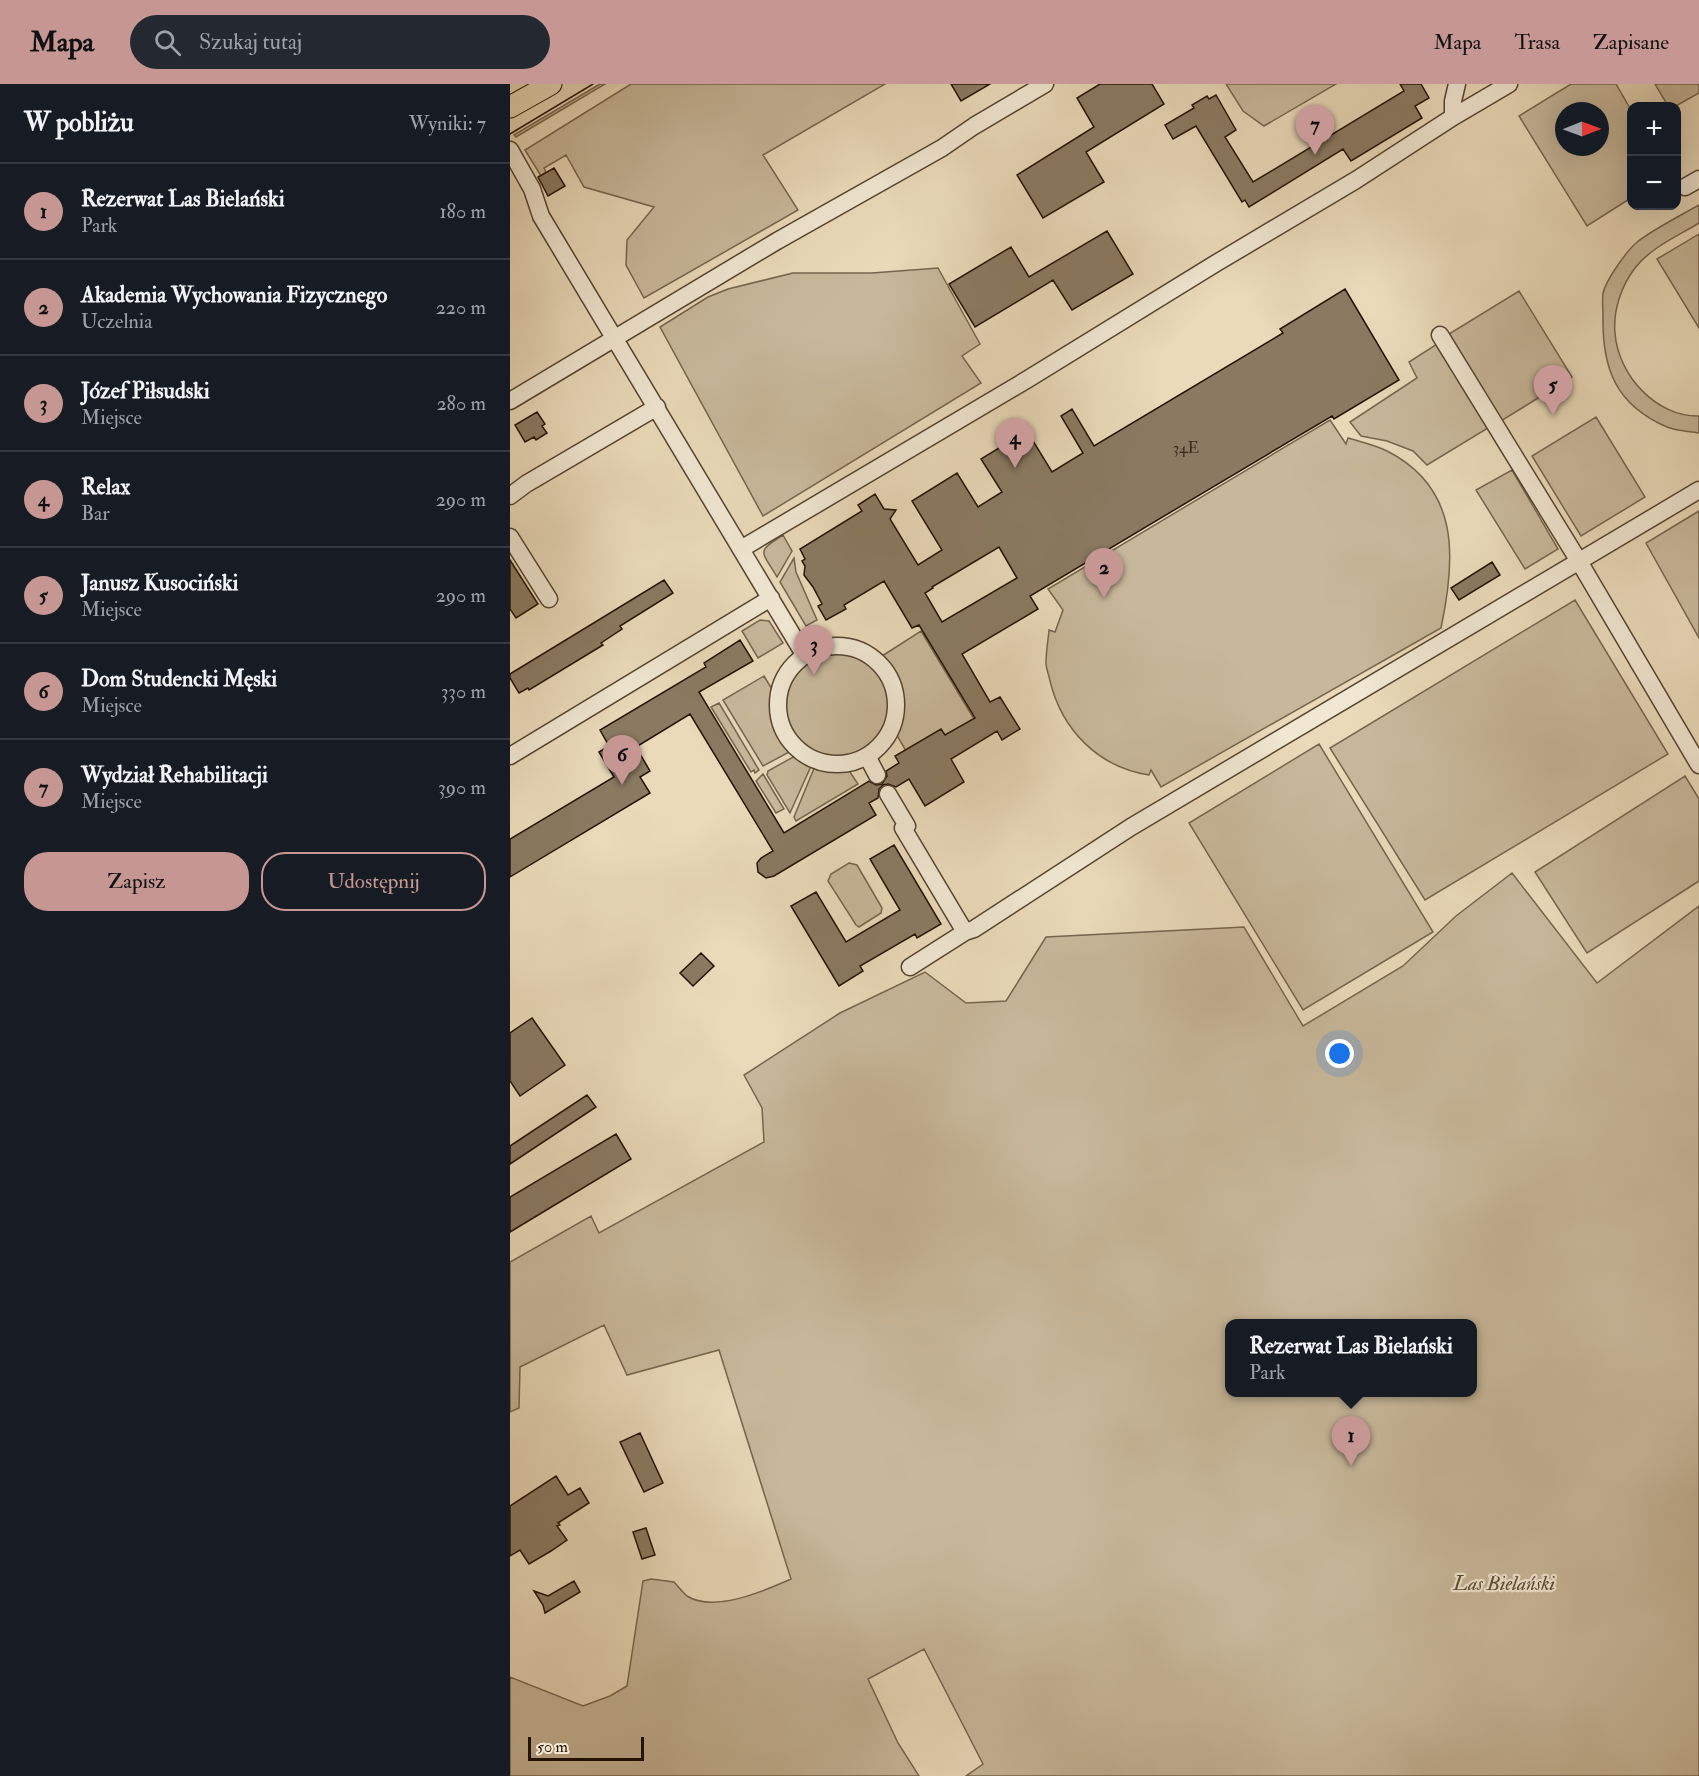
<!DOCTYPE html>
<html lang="pl">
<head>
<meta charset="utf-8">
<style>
	:root { --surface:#171b24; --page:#242831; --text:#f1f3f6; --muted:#9ea1a6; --line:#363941; --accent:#c59692 }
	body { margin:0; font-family:"IM FELL Double Pica",serif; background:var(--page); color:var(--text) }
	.controls { position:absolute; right:18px; top:18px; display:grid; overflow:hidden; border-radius:12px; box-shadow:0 6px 24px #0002 }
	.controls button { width:54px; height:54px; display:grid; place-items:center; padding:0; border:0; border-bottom:2px solid var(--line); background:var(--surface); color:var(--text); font:30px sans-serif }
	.compass { position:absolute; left:1045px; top:18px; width:54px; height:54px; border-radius:50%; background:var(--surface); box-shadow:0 6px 24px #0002; rotate:89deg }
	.scale { position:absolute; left:18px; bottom:15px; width:116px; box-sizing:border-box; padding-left:6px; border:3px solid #231202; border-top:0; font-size:16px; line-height:21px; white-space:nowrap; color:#231202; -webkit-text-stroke:4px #f1e7d2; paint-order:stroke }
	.you { position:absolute; left:830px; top:970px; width:21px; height:21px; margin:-15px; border:4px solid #fff; border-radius:50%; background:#1a73e8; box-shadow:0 0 0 9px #1a73e833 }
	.badge { display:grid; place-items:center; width:39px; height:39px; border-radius:50%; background:var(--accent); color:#111; font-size:20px; font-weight:700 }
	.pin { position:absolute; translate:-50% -50px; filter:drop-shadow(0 2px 3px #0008) }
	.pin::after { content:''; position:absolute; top:32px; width:21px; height:18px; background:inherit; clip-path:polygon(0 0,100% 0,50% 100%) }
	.popup { position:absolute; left:715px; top:1235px; width:252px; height:78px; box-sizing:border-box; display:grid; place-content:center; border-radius:12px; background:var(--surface); filter:drop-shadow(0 2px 4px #0005); font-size:20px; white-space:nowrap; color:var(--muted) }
	.popup b { font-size:22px; color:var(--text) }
	.popup::after { content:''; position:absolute; left:50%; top:100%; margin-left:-12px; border:12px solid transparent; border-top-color:var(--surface) }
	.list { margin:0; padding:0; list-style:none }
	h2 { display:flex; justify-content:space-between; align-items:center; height:78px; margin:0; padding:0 24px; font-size:26px }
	h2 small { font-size:20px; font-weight:400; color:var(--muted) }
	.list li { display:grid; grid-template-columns:39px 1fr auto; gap:18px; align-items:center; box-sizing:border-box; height:96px; padding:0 24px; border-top:2px solid var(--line) }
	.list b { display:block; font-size:22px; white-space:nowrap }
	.list p { margin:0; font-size:20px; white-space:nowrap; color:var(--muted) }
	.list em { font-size:20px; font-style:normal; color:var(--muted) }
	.actions { display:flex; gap:12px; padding:18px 24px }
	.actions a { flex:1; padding:14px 0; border:2px solid var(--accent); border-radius:24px; text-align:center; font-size:21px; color:var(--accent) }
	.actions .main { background:var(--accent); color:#111 }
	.icon { flex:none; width:33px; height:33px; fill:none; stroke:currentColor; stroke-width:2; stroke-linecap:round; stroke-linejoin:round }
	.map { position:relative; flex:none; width:1189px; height:1692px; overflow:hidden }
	header { display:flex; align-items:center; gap:36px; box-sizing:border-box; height:84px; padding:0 30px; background:var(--accent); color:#111 }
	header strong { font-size:28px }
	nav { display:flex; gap:33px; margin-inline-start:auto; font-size:21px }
	.search { width:420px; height:54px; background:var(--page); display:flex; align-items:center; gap:15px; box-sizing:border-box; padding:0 21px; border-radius:33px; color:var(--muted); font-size:22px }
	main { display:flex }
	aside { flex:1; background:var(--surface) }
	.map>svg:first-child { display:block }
	.green { fill:#c8b89b; stroke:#76654e; stroke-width:1.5; fill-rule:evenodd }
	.building { fill:#8a7a62; stroke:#231202; stroke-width:1.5; fill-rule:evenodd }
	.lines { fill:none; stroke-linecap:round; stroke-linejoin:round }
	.minor-casing { stroke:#554430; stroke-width:19 }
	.major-casing { stroke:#231202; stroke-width:23 }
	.minor { stroke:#f1e7d2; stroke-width:16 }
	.major { stroke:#eadaba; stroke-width:21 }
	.tram { stroke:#231202; stroke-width:1.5 }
	.labels { text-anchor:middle; stroke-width:4.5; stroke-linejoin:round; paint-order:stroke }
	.number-label { font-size:16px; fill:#3d2c1a }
	.park-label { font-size:20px; font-style:italic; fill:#5d4c38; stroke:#f1e7d2 }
</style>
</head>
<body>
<header>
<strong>Mapa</strong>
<div class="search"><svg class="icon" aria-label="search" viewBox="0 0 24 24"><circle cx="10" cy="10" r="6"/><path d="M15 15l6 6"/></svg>Szukaj tutaj</div>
<nav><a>Mapa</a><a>Trasa</a><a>Zapisane</a></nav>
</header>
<main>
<aside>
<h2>W pobliżu<small>Wyniki: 7</small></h2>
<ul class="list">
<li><span class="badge">1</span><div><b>Rezerwat Las Bielański</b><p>Park</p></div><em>180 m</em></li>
<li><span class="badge">2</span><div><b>Akademia Wychowania Fizycznego</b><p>Uczelnia</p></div><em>220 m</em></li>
<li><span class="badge">3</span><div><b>Józef Piłsudski</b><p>Miejsce</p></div><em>280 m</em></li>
<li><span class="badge">4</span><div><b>Relax</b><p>Bar</p></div><em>290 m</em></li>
<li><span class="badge">5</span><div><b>Janusz Kusociński</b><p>Miejsce</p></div><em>290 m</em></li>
<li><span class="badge">6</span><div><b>Dom Studencki Męski</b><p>Miejsce</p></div><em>330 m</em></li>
<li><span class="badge">7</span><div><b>Wydział Rehabilitacji</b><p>Miejsce</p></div><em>390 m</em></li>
</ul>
<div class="actions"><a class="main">Zapisz</a><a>Udostępnij</a></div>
</aside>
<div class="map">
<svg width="1189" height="1692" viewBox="0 0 1189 1692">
	<rect width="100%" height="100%" fill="#eadaba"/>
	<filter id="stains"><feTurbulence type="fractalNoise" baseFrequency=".00333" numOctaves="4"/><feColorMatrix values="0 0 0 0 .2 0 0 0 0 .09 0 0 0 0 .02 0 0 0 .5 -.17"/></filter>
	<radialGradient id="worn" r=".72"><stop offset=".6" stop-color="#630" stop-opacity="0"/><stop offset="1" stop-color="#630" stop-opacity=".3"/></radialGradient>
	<path class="green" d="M90,0H95L6,53L4,51Z
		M121,0H375L253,71L288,126L134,214L116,181L117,156L144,123L74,103L56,71L34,84L36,88L31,92L15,66Z
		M716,0H826L754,42L733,27Z
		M1061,0H1106L1121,26V114L1077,142L1009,32ZM1054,27H1090V63H1054Z
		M1145,0H1189V9L1166,22H1158Z
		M1189,121V139C1168,152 1140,164 1125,184C1111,202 1103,227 1105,249C1108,291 1146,333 1189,332V349C1179,347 1167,347 1157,343C1106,321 1092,285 1093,232C1093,225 1092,216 1093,209C1096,196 1116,168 1126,159C1143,145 1170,132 1189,121Z
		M1189,150V244L1147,175Z
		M428,184L470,260L452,272L471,299L253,432L150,243L198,213L218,205L283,189H362Z
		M1009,207L1062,293L991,337L939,250Z
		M927,260L978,344L917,381L903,367L877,357L851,352L840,338L907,294L899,278Z
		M1086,333L1135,413L1071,452L1022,372Z
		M820,336L836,360L838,354C851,358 865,361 877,367C950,404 946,474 931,544L651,703L641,686L639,691C588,683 552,646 540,597C539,591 536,585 536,579C536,568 538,557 539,546L545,548L553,526L538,505Z
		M1002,386L1048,465L1015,485L966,406Z
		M1189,427V554L1136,459Z
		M273,451L282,467L267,493C252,467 245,468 273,451Z
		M284,474L286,488L307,536L296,542L270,498Z
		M1065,516L1158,670L915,816L820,664Z
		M250,536L259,537L273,559L248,574L232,547Z
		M411,547L464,635L435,652L396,667L385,648C395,620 392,594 372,572Z
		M276 622a52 52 0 1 1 104 0a52 52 0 1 1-104 0Z
		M254,592L263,607C260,630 266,649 281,667L253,682L213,616Z
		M209,619L249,686L245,689L244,686L241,688L201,623Z
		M809,660L923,848L793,926L679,739Z
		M285,672L302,680L280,729L257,691L258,687Z
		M305,682L316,685H338L348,700L286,737L284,733Z
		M253,690L274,725L266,729L246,697Z
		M1175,692L1189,715V797L1077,869L1025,788Z
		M339,779L347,781L372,824L371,829L349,843L346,841L318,797L321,790Z
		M1002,789L1087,899L1189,822V1692H456L473,1680L414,1565L358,1595L388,1659L409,1692H0V1593L73,1622L100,1612L117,1602L133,1497L141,1495L164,1498C168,1502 172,1508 177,1512C204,1529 254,1507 281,1495L209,1266L117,1291L94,1241L10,1283L9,1324L0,1328V1178L81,1132L89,1149L254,1058L252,1024L234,991L330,929L415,888L456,919L496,917L536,853L734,843L793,942L893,882L946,832ZM720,1240H962V1308H720Z"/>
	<path class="building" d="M441,0H480L451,17Z
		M590,0H642L654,20L576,68L594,98L533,134L507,91L584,43L567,14Z
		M890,0H911L919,14L905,22L912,34L841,77L833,65L739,123L735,116L732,118L686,42L663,55L655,41L684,24L682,21L697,12L699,15L706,11L726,46L715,53L743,98L894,7Z
		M44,84L55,102L38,112L28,93Z
		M597,147L623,190L562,226L543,196L465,243L439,200L501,163L519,193Z
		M835,205L889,296L824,335L822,332L520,512L528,525L452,570L480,618L490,613L510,645L492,656L487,647L441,675L454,698L415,722L399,695L386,703L378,700L373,701L369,705L368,714L359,719L366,731L264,792L256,794L248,788L247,779L251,774L263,767L180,630L126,663L140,687L130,693L140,709L0,793V755L104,693L89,668L99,662L90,646L196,583L194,579L230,556L243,577L189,608L274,749L359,697L366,701L372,700L377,692L376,687L389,679L385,672L431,645L435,651L465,634L409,541L402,544L374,497L334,521L336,525L316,536L308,522L312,520L303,503L294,491L295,482L292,477L295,475L290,465L352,427L348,421L365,410L374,425L386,426L380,435L408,481L432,466L402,417L447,389L468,423L492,408L471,375L517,347L542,388L573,369L551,332L562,325L584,362L773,249L770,245ZM489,463L507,494L432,538L415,509L423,504L422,503Z
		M27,328L35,340L32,342L37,349L26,356L24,353L15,358L5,341Z
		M0,476L28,520L6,534L0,525Z
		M982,478L990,491L949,516L941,504Z
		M154,496L163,509L110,542L112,545L91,559L93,561L19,606L18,604L9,609L0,594V590Z
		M384,761L431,840L407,854L405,850L350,882L353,887L329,902L281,822L306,808L336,858L390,826L360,775Z
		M191,869L204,882L183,902L170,889Z
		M22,934L55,981L10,1012L0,997V949Z
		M77,1011L86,1023L0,1080V1062Z
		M106,1050L121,1075L0,1148V1113Z
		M130,1349L153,1399L134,1408L110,1358Z
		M46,1392L58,1411L70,1404L79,1419L48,1439L50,1441L47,1442L57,1456L41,1467L19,1480L10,1466L0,1472V1422Z
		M136,1444L145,1471L132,1475L123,1448Z
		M64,1497L70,1508L35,1529L33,1521L24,1507L38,1512Z"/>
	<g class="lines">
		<defs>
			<path id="minor" d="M943,33L999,0
				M0,66L22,105L31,132L295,572
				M1175,103L1189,95
				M930,251L1070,479L1189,681
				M0,317L267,157L432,64L464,42L535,0
				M0,412L16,400L147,323
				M0,453L39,515
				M231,465L518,295L708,178L846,96L943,33V17L947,0
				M268 621a59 59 0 1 1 118 0a59 59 0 1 1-118 0Z
				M0,672L261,514
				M357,672L367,691
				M378,710L397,742L393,744L455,848
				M400,883L455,848L464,845L621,743L1189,406"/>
			<path id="major" d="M0,23L41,0"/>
		</defs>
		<use href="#minor" class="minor-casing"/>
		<use href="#major" class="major-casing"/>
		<use href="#minor" class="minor"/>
		<use href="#major" class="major"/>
		<path class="tram" d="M0,50L83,0"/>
	</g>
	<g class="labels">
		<g class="number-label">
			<text x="676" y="369">34E</text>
		</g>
		<g class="park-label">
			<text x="994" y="1506">Las Bielański</text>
		</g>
	</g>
	<rect width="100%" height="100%" filter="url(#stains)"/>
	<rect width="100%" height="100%" fill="url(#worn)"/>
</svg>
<div class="controls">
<button>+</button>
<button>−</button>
</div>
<svg class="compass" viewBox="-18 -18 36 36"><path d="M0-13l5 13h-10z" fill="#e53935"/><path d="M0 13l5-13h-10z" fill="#9ea1a6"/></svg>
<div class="scale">50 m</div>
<div class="you"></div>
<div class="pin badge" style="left:841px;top:1382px">1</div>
<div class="popup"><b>Rezerwat Las Bielański</b>Park</div>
<div class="pin badge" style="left:594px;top:514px">2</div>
<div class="pin badge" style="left:304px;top:591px">3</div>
<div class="pin badge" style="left:505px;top:384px">4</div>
<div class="pin badge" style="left:1043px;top:331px">5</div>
<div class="pin badge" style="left:112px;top:701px">6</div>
<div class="pin badge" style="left:805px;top:71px">7</div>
</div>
</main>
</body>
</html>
